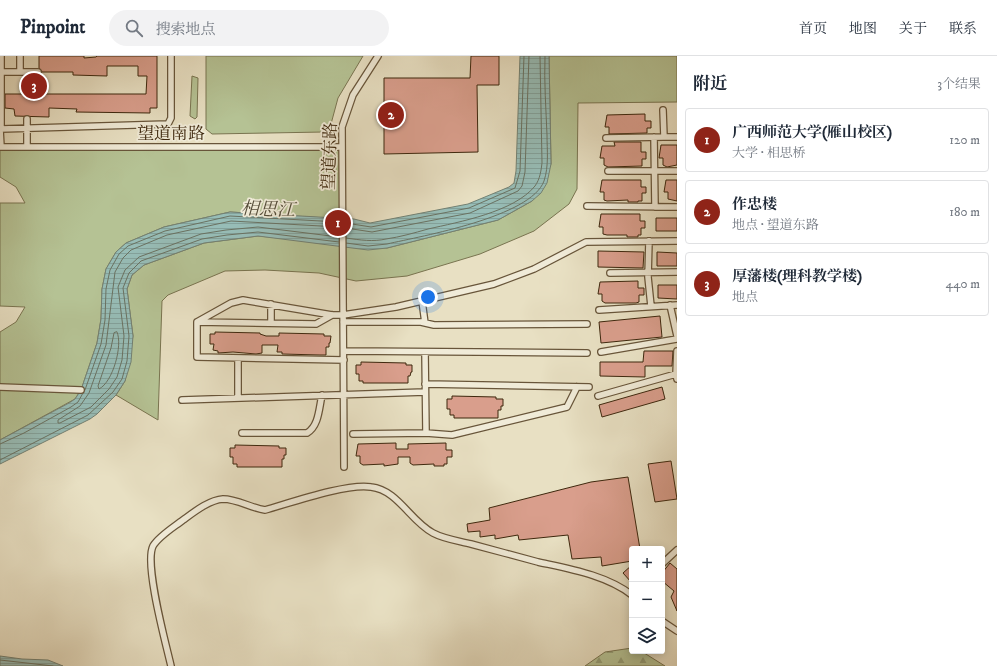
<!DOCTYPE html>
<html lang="zh">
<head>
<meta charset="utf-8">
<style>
	:root { --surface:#fff; --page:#f2f2f3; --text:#1f2937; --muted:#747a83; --line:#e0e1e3; --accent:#8f2418 }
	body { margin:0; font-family:"IM FELL DW Pica","Noto Serif SC",serif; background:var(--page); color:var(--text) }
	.controls { position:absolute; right:12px; bottom:12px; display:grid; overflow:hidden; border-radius:4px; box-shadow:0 2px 10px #0003 }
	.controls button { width:36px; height:36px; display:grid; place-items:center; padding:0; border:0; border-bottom:1px solid var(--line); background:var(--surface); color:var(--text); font:20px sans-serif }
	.you { position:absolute; left:428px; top:241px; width:14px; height:14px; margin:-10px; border:3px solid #fff; border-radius:50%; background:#1a73e8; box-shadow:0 0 0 6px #1a73e833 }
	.badge { display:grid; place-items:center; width:26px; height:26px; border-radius:50%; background:var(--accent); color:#fff; font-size:13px; font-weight:700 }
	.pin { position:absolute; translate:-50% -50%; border:2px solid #fff; box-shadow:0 1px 4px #0006 }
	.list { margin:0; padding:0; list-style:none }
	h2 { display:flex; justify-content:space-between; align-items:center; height:52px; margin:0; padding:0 16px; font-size:17px }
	h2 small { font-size:13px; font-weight:400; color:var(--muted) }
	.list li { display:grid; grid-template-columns:26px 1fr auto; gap:12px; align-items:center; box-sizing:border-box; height:64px; margin:0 8px 8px; padding:0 8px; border:1px solid var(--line); border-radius:4px }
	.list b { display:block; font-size:15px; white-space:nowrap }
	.list p { margin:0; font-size:13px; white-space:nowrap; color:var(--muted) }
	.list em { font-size:13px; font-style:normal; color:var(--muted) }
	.icon { flex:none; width:22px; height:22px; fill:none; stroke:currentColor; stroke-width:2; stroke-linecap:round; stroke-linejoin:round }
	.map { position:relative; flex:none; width:677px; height:610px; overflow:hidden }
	header { display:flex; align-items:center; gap:24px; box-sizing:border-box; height:56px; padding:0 20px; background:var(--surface); border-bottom:1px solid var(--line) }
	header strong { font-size:19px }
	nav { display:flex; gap:22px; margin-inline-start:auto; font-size:14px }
	.search { width:280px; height:36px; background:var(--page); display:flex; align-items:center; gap:10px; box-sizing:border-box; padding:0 14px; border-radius:22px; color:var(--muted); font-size:15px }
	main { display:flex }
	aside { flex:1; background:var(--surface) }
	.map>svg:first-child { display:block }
	.grass { fill:#b5c294; stroke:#797450 }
	.forest { fill:url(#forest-firs); stroke:#797450 }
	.water { fill:url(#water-rules); stroke:#738173 }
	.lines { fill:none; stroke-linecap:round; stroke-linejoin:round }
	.shore { stroke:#6a7262; stroke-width:1 }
	.building { fill:#d99e8c; stroke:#3d270d }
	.minor-casing { stroke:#68553a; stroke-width:8 }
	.minor { stroke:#f0ebd8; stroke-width:5.5 }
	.labels { text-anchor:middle; stroke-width:3.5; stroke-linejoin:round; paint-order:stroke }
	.street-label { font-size:17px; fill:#3d270d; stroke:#f0ebd8 }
	.water-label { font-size:18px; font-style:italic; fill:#544c38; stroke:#f0ebd8 }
</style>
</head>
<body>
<header>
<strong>Pinpoint</strong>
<div class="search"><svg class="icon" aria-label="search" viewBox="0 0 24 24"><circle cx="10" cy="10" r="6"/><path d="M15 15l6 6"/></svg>搜索地点</div>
<nav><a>首页</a><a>地图</a><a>关于</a><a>联系</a></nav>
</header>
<main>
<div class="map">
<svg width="677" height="610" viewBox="0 0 677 610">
	<defs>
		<pattern id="forest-firs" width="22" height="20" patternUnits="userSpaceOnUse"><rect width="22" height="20" fill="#b5c294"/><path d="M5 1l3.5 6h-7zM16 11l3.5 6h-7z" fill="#949e77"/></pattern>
		<pattern id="water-rules" width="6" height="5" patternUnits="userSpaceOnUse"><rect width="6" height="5" fill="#97bdb7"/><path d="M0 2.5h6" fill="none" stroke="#83a29c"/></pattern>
	</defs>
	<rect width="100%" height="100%" fill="#e8e0c3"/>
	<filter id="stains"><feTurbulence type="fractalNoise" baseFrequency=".005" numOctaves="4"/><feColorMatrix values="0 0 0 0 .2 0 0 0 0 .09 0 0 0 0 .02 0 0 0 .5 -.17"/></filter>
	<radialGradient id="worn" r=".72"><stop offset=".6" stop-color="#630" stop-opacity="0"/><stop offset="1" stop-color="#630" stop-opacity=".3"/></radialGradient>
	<path class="grass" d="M206,0H363L338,42L331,68L324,76L212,78L206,73Z
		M549,0H677V46L578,47L577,133L569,148L534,175L480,198L407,220L356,225L319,217L265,214L225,215L168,239L162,245L158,364L116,339L125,325L133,280L127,233L132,219L144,209L204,187L258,180L387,192L498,164L532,145L551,108Z
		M192,20L198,22L197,61L195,63L190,60Z
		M0,91H341L342,163L230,156L164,171L126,187L116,196L106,213L102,233L101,263L97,287L81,334L75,343L0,384V276L16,266L25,251L0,250V147H25L16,131L0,121Z"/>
	<path class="forest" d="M632,592V595H641L665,610H585L605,596Z"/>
	<path class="water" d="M520,0H549L551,108L547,127L541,137L532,145L498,164L387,192L368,194L258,180L204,187L144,209L132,219L127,233L133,280L131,306L125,325L116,339L97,358L90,363L0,408V384L69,347L75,343L81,334L97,287L101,263L102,233L106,213L116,196L126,187L164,171L230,156L354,163L370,167L468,148L509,131L514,127L516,115Z
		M0,600L22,603L48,604L63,610H0Z"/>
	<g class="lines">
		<path class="shore" d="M346,167L371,171L469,152L515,132L520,115L524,0
			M339,171L231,165L167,179L131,194L123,202L115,216L106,289L89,337L80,350L58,364V367H60L91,351L109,333L117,321L122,304L124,280L118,231L125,214L139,201L201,178L226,174L258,171L339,181
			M346,172L372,176L470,157L518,135L522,130L525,116L529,0
			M346,182C360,184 373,186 386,183C400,181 414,177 428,173C459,166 514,156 535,130C540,123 541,115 542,107L540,0
			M346,187L368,190L387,188C422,180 531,161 544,125C549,110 547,94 547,79C546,53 544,26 545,0
			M117,276C123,289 113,326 99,333L98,330L111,292L114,277Z
			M85,334L101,288L105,264L106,233L110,214L119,198L128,190L165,175L230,160L339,166
			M0,388L24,377L71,351L78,346L83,337
			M0,404L88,359L113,336L122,323L127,305L129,280L123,232L129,217L141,205L202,183L227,179L258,176L339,186
			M0,604L53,610"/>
	</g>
	<path class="building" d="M39,0H84V2L96,1L97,0H157V52H150V57L76,56L77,53L49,52V61L15,60L14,53L5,52V38H25V22H44L43,38H146L147,20H138V10H107V20L73,19V16H42L39,12Z
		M471,0H499V29H477L478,96L384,98V22H470Z
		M645,58V65H651V72H647V77L609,78V71H605L607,59Z
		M614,86H641V96H646V103H642V110L608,111L604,109V102H600L602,90H615Z
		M661,89H677V109L667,111L663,109V102H659Z
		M602,124H641V131H646V137H642V145H638V146H628V144L607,145L604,144V136H600Z
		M666,124H677V145L668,143V136H664Z
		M601,158H640V165H645V172H641V179H638V181H627V179H607L603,178V171H599Z
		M656,162H677V175H656Z
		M598,195L644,196L643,212L598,211Z
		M657,196L677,197V210H657Z
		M638,225V232H644V239H639V246L636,247H605L602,245V238H598L600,226Z
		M658,229H677V243L658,242Z
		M660,260L662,281L601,287L599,266Z
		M215,276L260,277V278L266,280H279V277L324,278V280H331L330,287H329V291H326V299H320L282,298V296H277L278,289H262V297L256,298L233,296L218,297V295L213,294L214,288H210V278H215Z
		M644,295H673L672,310H645V321L600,320V306H643Z
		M361,306L406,307V309H412V316H411L410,320H408V327H363V325H359V318H356V309H361Z
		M662,331L665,343L602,361L599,349Z
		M452,340L496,341V343H503V350H501V354H498V362H454V359H450V353H447V343H452Z
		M396,387V393H408V388L446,387V394H452V401H447V408H444V410H434V408L413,409L410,407V401H398V408L384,410V408L363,409L360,407V400H356L358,388Z
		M235,389L279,390V392H286V399H284V403H282V411H237V408H233V401H230V392H235Z
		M671,405L677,443L655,446L648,408Z
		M628,421L640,493H632V505L602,510L601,501L572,503L568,479L519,484L518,479L495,483V479L480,481V475L468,476L467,468L490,464L489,452L591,426Z
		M670,507L677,513V555L671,541L674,535L662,525V517Z
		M632,509V527L623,517Z"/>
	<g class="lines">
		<defs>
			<path id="minor" d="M1,0V73L168,68L171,62V0
				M20,0V16H38
				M0,16H20
				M27,63V91
				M0,73L1,91
				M654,81L655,151
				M664,81H677
				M606,82L664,81L663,54
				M0,91H341
				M608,115H677
				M587,150L677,151
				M649,185L648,221L651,250
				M610,217L677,216
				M422,245L425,267
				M670,249L677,280
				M599,254L677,249
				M197,266L316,268L332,259
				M343,266H421L434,269L587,268
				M271,267V248
				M344,295L587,297
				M677,295L676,318L677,323
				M601,296L677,283
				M344,304L197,301V266L231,247L243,244L332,259H343L396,251L494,228L534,213L586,186L677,185
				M425,328L589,331
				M0,331L81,334
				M598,340L676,318
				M238,342V302
				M182,344L425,336
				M242,377H307C319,370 319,352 322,339
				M426,377L452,379L567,351L577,331
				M353,378L426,377L425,296
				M344,411L342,71L353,39L378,0
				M662,508L677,494
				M662,565L677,575
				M171,610C166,588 144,508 153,490C159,480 174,471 183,464C194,456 209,444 223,443C237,443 251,452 265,454C290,447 347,427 371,431C398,434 410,465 433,477C444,483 459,485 471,488C493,494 516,500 538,506C570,513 606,519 632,539"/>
		</defs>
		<use href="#minor" class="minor-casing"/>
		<use href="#minor" class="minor"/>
	</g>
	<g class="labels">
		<g class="street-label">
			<text x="171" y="83">望道南路</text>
			<text transform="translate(329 100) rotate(-88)" y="6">望道东路</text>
		</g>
		<g class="water-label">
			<text transform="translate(268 153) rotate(2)" y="6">相思江</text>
		</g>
	</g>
	<rect width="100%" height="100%" filter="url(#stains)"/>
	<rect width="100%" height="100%" fill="url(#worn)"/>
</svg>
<div class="controls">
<button>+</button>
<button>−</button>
<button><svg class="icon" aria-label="layers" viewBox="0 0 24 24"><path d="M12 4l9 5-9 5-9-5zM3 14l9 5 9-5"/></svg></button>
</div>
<div class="you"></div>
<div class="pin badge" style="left:338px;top:167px">1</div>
<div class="pin badge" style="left:391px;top:59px">2</div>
<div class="pin badge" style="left:34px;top:30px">3</div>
</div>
<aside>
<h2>附近<small>3个结果</small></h2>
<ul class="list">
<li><span class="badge">1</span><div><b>广西师范大学(雁山校区)</b><p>大学 · 相思桥</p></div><em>120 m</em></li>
<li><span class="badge">2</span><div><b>作忠楼</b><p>地点 · 望道东路</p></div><em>180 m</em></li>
<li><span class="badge">3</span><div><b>厚藩楼(理科教学楼)</b><p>地点</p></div><em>440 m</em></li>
</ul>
</aside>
</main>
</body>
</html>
